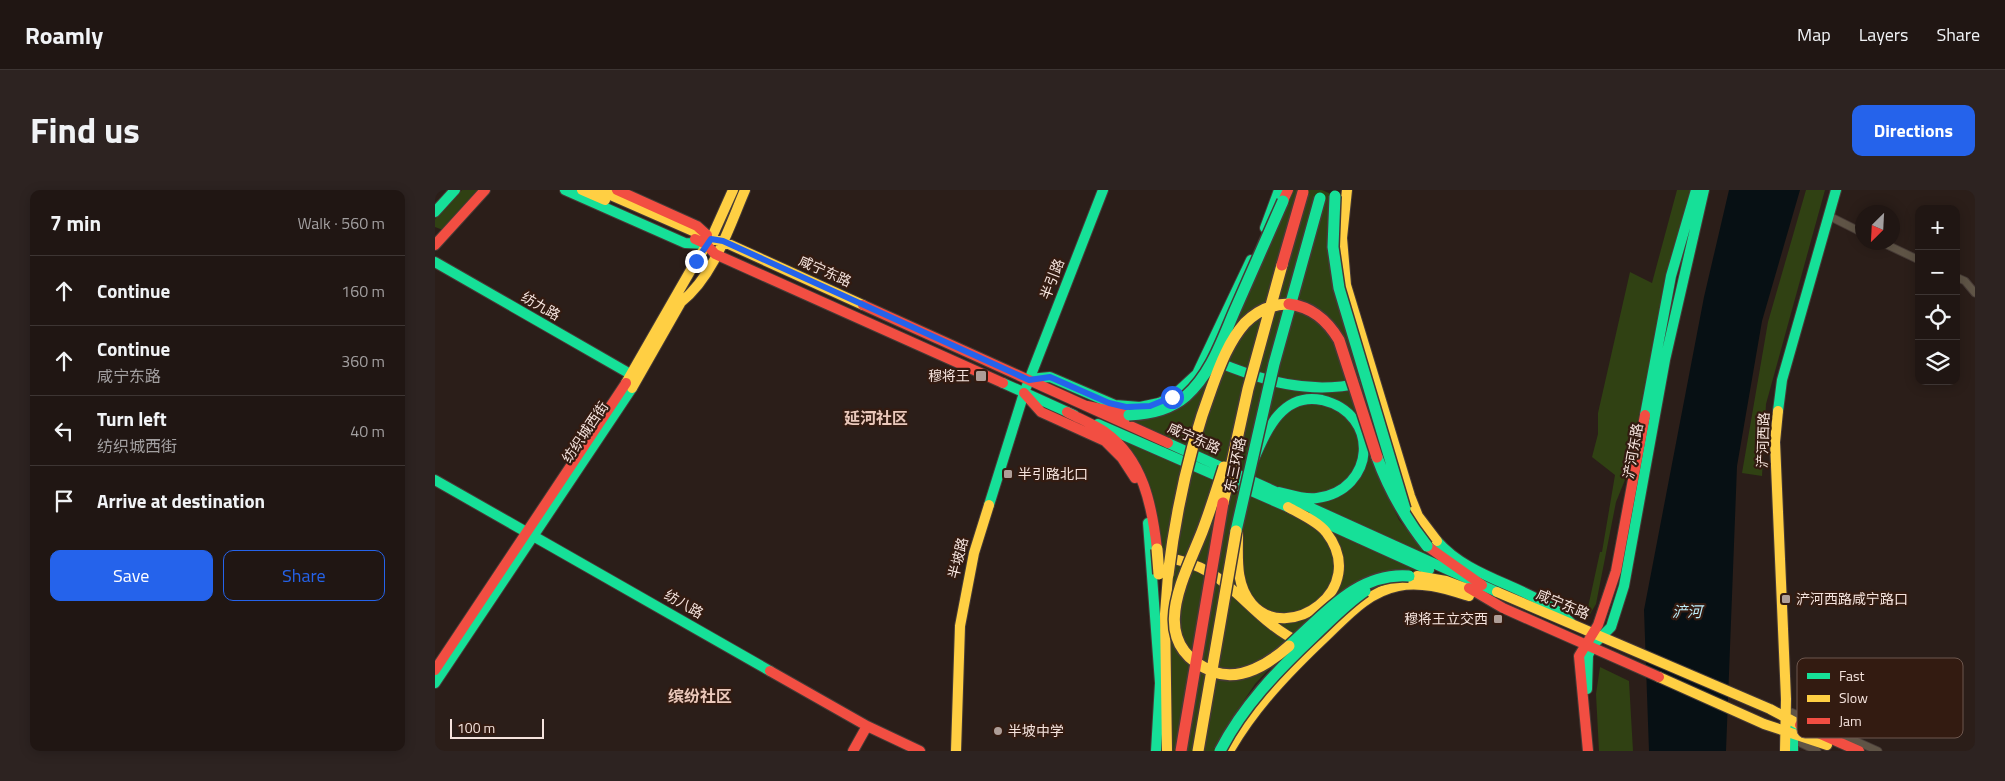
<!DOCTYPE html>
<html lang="en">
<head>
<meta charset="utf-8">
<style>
	:root { --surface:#201613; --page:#2d2321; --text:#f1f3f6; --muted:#a29fa0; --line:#3d3533; --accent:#2563eb }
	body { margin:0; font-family:"Titillium Web","Noto Sans SC",sans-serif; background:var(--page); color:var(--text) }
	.controls { position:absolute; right:15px; top:15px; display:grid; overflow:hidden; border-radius:10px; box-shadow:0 2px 12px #0003 }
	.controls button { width:45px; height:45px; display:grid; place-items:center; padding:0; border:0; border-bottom:1px solid var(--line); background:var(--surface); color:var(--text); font:25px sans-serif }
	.compass { position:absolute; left:1420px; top:15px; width:45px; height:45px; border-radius:50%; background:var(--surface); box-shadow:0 2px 12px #0003; rotate:204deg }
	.scale { position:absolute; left:15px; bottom:12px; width:94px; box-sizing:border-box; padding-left:5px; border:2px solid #f5e3dd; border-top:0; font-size:14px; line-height:18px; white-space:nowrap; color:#f5e3dd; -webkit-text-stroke:4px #331b11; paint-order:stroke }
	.stop { position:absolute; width:15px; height:15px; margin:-11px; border:4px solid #2563eb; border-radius:50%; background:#fff }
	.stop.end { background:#2563eb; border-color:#fff; box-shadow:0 1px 5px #0008 }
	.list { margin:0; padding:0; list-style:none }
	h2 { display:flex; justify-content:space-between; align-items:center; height:65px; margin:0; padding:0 20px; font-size:21px }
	h2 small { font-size:16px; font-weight:400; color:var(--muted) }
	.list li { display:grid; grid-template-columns:32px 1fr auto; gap:15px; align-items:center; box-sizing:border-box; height:70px; padding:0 20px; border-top:1px solid var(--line) }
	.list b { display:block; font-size:19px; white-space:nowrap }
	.list p { margin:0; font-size:16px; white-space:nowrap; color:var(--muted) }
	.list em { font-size:16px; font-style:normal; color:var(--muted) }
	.actions { display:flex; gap:10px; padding:15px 20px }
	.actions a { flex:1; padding:11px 0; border:1px solid var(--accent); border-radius:10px; text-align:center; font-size:18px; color:var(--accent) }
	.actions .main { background:var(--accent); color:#fff }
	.icon { flex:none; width:28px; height:28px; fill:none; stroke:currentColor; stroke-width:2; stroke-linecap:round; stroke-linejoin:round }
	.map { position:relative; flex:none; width:1540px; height:561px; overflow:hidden; border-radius:10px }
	header { display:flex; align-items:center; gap:30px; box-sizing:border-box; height:70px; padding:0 25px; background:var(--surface); border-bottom:1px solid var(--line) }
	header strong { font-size:24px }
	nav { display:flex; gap:28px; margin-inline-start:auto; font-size:18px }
	.intro { display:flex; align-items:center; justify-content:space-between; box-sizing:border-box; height:120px; padding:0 30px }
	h1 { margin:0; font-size:35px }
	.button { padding:12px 22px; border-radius:10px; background:var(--accent); color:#fff; font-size:18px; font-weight:700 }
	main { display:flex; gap:30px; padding:0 30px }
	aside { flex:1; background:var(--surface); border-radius:10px; box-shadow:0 2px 12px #0003 }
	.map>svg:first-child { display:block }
	.green { fill:#304113 }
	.water { fill:#071014 }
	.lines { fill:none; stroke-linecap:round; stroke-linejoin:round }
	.street-casing { stroke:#463a36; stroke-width:9 }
	.fast-casing { stroke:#463a36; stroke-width:12 }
	.slow-casing { stroke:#463a36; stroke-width:12 }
	.jam-casing { stroke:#463a36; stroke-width:12 }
	.street { stroke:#5f5446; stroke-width:7 }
	.fast { stroke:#16e098; stroke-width:10 }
	.slow { stroke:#ffcf43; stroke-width:10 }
	.jam { stroke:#f24e42; stroke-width:10 }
	.fast-bridge-casing { stroke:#463a36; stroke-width:14; stroke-linecap:butt }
	.slow-bridge-casing { stroke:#463a36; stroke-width:14; stroke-linecap:butt }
	.jam-bridge-casing { stroke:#463a36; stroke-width:14; stroke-linecap:butt }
	.fast-bridge { stroke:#16e098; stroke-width:11 }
	.slow-bridge { stroke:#ffcf43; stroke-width:11 }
	.jam-bridge { stroke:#f24e42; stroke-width:11 }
	.route { stroke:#2563eb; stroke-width:6 }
	.poi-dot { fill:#ae9e98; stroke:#331b11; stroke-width:2 }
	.labels { text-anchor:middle; stroke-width:4.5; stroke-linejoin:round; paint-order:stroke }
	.street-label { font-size:14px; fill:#f5e3dd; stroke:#331b11 }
	.poi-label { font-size:14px; fill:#f5e3dd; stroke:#331b11; text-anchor:start }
	.water-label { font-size:15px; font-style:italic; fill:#bdeefb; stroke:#331b11 }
	.quarter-label { font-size:16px; font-weight:bold; fill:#eac8bb; stroke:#331b11 }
	.key { fill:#331b11; stroke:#6d574e; stroke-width:1 }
	.key-label { font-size:14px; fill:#f5e3dd }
</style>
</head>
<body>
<header>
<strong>Roamly</strong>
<nav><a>Map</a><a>Layers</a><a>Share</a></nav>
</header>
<div class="intro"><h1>Find us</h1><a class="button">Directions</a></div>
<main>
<aside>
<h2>7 min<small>Walk · 560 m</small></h2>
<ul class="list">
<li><svg class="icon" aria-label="ahead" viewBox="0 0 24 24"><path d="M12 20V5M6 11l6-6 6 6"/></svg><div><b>Continue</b></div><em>160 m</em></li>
<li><svg class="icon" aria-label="ahead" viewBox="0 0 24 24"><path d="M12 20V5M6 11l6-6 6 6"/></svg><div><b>Continue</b><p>咸宁东路</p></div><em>360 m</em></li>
<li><svg class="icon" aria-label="left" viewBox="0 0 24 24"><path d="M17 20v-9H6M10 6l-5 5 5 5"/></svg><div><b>Turn left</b><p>纺织城西街</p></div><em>40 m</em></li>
<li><svg class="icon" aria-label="arrive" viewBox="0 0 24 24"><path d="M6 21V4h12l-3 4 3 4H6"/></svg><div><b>Arrive at destination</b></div></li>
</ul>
<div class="actions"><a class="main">Save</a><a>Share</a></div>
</aside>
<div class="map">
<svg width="1540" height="561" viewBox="0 0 1540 561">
	<rect width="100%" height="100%" fill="#2b1e19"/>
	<path class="green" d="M27,0H45L8,40L0,37V29Z
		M856,0H887L896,4L949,269L950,300L964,330L993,365L985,380L949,382L838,475L820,494L790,539L780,561H736V496L722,332L684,249L692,228L745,214Z
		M1242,0H1256L1226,117L1196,275L1181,312L1161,414L1155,424L1152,422L1165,362H1167L1180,285L1157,267L1163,244V223L1195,82L1217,93Z
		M1371,0H1390L1331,214L1327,286L1307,283L1333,132Z
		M1165,477L1194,491L1198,561H1164L1161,504Z"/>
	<path class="water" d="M1294,0H1365L1327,131L1302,276L1291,561H1214L1209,420L1269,107Z"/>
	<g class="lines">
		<defs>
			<path id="street" d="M1394,26L1428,43
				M1446,52L1484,70
				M1521,87L1530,91L1540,103
				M1351,529L1356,522L1443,561
				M1355,548L1382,561"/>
			<path id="fast" d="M130,0L250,53L270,54
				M0,22L20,0
				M830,38L844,0
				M0,72L197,185
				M780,171C828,191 874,205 926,193
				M594,189L615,187L680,215L705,217L724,213L737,207L762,184L816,70
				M568,193L639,225
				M1343,221L1347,190L1401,0
				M1210,225L1236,86L1261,0
				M663,234L862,321
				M733,253L1062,402
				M819,269C832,239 848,202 887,210C946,224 941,300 882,308C869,310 856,305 844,302
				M0,290L335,481
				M554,315L589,203L668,0
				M877,327L994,380
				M713,333L725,493L721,561
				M1002,351C1038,392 1098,395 1136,433
				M0,493L197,198
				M1152,499L1153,465L1159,454L1176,437L1189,396L1230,170L1269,0
				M1358,536V561"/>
			<path id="slow" d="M147,0L170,10
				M164,0L276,49L287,51L428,115
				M912,0L907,48L911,95L975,306L983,326L1002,351
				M191,193L261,71L276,49L298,0
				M197,198L246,112C279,86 294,37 310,0
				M1343,221L1340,252L1351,509L1350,561
				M803,344C803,368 800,394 817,414C852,455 936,400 891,342C882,331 865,324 853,317
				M730,368C794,374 811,427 866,453
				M982,386L1011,391L1040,402
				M1062,402L1335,519L1365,535
				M1224,487L1329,534L1392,555
				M521,561L525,436L539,363L554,315
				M732,561L730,424L733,385
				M794,561C820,516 854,481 892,445C913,425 933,402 963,396C987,391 1011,399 1034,406"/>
			<path id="jam" d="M182,0L262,36L272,45
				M848,11L853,0
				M260,49L271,54L280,64L568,193
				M0,55L50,0
				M428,115L733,253
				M589,203L606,222L670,251L687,268L700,288
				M652,216L694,225
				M632,222C645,229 658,234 670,242C708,269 717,315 722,359
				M992,356L1047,395
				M1034,398L1068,418L1224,487
				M0,480L191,193
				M335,481L432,536L485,561
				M1365,535L1424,561
				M418,561L432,536
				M1153,561L1144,466L1163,435L1181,381L1210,225"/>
		</defs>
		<use href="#street" class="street-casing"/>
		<use href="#fast" class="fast-casing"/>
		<use href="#slow" class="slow-casing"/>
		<use href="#jam" class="jam-casing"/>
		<use href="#street" class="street"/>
		<use href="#fast" class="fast"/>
		<use href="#slow" class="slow"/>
		<use href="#jam" class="jam"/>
		<defs>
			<path id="fast-bridge" d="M900,6L898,57L904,98L970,319
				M694,225C714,224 735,220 751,206C776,184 787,150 800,120C816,84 832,47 848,11
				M942,267C954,300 970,328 992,356
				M801,341L839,174L885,8
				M854,456C889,425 922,382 974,386
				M785,561C808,516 842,481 879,446C895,431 911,414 930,401"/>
			<path id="slow-bridge" d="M789,277C782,299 775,321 767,342C748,390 710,455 779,482C806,492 835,473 854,456
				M788,313L813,199L847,75
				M722,359L724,384
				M733,385C741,320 754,258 777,197C785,175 794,151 810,133C822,121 837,114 854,114
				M763,561L801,341"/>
			<path id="jam-bridge" d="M847,75L868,2
				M854,114C877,117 892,130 904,150L942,267
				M746,561L788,313"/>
		</defs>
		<use href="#fast-bridge" class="fast-bridge-casing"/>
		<use href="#slow-bridge" class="slow-bridge-casing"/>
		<use href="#jam-bridge" class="jam-bridge-casing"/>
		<use href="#fast-bridge" class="fast-bridge"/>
		<use href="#slow-bridge" class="slow-bridge"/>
		<use href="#jam-bridge" class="jam-bridge"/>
	</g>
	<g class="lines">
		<path class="route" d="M261,71L276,49L288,51L594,190L615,187L674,213L691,217L715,216L737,207"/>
	</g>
	<g class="poi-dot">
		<rect x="540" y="180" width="12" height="12" rx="2.5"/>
		<rect x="568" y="279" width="10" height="10" rx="2.5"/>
		<rect x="1346" y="404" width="10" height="10" rx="2.5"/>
		<rect x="1058" y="424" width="10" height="10" rx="2.5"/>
		<circle cx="563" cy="541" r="5"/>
	</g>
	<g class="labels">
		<g class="street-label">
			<text transform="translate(390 81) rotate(24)" y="5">咸宁东路</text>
			<text transform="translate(617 89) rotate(-69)" y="5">半引路</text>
			<text transform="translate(106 116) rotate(30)" y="5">纺九路</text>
			<text transform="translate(150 242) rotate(-56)" y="5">纺织城西街</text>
			<text transform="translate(759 248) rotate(24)" y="5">咸宁东路</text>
			<text transform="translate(1328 250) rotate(-88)" y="5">浐河西路</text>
			<text transform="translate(1198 261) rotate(-80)" y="5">浐河东路</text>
			<text transform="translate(800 275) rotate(-78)" y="5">东三环路</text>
			<text transform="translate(523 368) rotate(-76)" y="5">半坡路</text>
			<text transform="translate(249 414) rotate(30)" y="5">纺八路</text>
			<text transform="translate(1128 414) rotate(23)" y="5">咸宁东路</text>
		</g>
		<g class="poi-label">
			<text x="535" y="191" text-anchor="end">穆将王</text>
			<text x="583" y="289">半引路北口</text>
			<text x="1361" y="414">浐河西路咸宁路口</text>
			<text x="1053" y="434" text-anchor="end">穆将王立交西</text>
			<text x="573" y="546">半坡中学</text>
		</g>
		<g class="water-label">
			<text x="1252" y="427">浐河</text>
		</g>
		<g class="quarter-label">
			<text x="441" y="234">延河社区</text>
			<text x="265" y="512">缤纷社区</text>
		</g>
	</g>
	<rect x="1362" y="468" width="166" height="80" rx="8" class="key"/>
	<rect x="1372" y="483" width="23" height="6" fill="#16e098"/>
	<rect x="1372" y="505" width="23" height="7" fill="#ffcf43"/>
	<rect x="1372" y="528" width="23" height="6" fill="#f24e42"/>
	<g class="key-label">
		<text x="1404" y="491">Fast</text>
		<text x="1404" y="513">Slow</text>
		<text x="1404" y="536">Jam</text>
	</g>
</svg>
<div class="controls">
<button>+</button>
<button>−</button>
<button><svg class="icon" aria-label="locate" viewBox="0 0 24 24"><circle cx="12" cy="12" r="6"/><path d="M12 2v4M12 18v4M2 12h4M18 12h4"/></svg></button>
<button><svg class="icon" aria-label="layers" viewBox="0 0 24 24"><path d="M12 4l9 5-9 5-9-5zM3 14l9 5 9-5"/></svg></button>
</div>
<svg class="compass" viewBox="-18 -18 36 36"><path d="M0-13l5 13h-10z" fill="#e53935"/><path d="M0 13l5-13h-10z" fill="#a29fa0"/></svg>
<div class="scale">100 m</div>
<div class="stop" style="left:737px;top:207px"></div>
<div class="stop end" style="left:261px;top:71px"></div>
</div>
</main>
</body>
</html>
